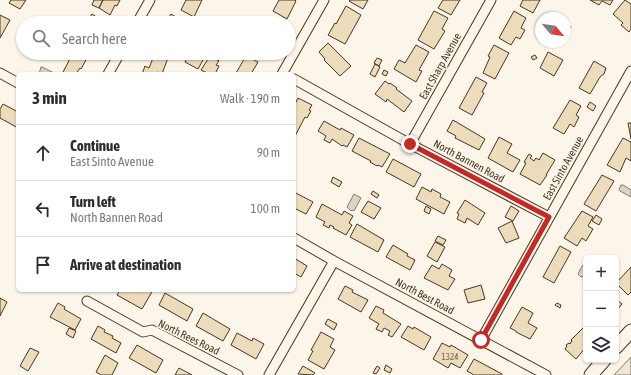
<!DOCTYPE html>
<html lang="en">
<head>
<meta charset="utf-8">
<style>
	:root { --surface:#fff; --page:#f2f2f3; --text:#2b2b33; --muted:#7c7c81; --line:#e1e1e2 }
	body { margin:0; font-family:"Asap Condensed",sans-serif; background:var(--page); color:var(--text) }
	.controls { position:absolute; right:12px; bottom:12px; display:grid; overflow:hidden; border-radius:6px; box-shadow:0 1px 3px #0004 }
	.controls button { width:36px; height:36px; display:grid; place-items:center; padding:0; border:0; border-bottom:1px solid var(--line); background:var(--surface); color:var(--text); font:20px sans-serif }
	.compass { position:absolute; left:535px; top:12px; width:36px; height:36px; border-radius:50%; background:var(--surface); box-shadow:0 1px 3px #0004; rotate:119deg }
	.stop { position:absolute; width:12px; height:12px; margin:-9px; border:3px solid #c62828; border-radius:50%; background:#fff }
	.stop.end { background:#c62828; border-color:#fff; box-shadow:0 1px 4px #0008 }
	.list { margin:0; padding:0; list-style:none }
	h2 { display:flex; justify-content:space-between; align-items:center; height:52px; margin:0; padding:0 16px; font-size:17px }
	h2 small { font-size:13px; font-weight:400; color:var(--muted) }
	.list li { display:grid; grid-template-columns:26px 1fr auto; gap:12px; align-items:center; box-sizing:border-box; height:56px; padding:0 16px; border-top:1px solid var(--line) }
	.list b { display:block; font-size:15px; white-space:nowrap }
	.list p { margin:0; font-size:13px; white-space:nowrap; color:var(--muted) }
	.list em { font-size:13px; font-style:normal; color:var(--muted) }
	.icon { flex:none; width:22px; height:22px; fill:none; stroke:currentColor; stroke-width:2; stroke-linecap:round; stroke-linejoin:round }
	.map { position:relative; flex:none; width:631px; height:375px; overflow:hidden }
	.search { position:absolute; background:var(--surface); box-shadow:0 1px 3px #0004; left:16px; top:16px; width:280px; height:44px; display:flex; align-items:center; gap:10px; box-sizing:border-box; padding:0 14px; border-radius:22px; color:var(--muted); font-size:15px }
	.panel { position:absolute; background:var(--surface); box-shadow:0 1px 3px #0004; left:16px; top:72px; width:280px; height:220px; border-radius:6px }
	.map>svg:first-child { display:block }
	.green { fill:#ede6d9; stroke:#887966 }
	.water { fill:#dcd4c6; stroke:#887966 }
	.building { fill:#ecdcbc; stroke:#4a3520 }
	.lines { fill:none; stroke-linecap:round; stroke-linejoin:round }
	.street-casing { stroke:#4a3520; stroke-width:11 }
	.secondary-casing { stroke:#4a3520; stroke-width:15 }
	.street { stroke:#fbf6e9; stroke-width:9 }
	.secondary { stroke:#fbf6e9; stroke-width:13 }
	.route { stroke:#c62828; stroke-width:5 }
	.labels { text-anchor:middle; stroke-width:3; stroke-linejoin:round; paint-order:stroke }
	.number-label { font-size:9px; fill:#725f47 }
	.street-label { font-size:11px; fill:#4a3520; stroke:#fbf6e9 }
</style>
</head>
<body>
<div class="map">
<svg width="631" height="375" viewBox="0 0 631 375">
	<rect width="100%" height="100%" fill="#fbf6e9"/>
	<path class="green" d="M631,357V375H614Z"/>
	<path class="water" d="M41,67H42L56,74H39Z
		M621,185H623L631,190V197L620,191L619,189Z
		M354,194L361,198L354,211L352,210L351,211L347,207Z
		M586,262V273L584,276L581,277L578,274L582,266Z"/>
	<path class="building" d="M11,0H26L20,9L9,3Z
		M94,0H103L99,8L92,5Z
		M103,0H120L117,6L115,5L110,15L99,8Z
		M186,0H202L194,17L181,10Z
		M279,0H295L296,1L287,19L273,11Z
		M350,0H368L363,9L349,1Z
		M443,0H460L451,15L438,8Z
		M523,0H540L533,13L520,6Z
		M590,0H613L610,5L602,1L599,5Z
		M625,0L631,4V29L629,32L621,25L623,23L613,14Z
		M346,6L361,15L345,44L328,35L335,23L336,24Z
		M434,11L448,18L442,29L445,31L434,49L418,40Z
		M514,11L526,18L521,28L525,30L520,39L516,37L511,45L499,38Z
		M92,14L104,22V23H82L87,19L88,20Z
		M171,14L185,23H165Z
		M0,15L10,20L0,38Z
		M55,18L64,23H52Z
		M565,23L571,27L567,35L565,34Z
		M328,43L351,66L340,76L324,60L325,59L319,52Z
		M416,45L429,52L419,70L422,71L416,82L394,69L399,60L405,63Z
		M494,45L509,53L495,79L483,73L490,57L488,56Z
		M548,52L563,60L554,76L540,68Z
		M73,53H77L87,58L81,69L80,68L76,74H62Z
		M155,53H161L169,55L162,74L157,72L156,74H142L145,66L149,68Z
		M190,53H196L204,58L198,69L185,62Z
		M535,55L537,58L533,60L531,57Z
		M210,56L219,61L216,65L219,66L215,74H209L201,70Z
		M246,56L258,62L251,74H237L236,73Z
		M377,58L382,60L379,66L374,63Z
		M594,61L606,68L604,74L600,77L590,94L579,88Z
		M375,64L380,67L375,77L370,74Z
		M384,70L388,72L386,76L382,74Z
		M476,77L487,83L482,92L484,93L472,115L459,108Z
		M385,81L389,84L390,83L397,88L396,89L412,101L404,112L387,99L386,102L375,94Z
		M298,98L312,105L309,110L311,111L307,118L305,117L294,138V106Z
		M570,100L581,106L576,115L579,117L574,127L570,124L564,134L553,128Z
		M590,102L596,106L593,111L587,107Z
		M3,104L18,112V128L0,118V109Z
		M453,120L485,139L479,150L455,138L456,136L447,131Z
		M324,121L340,130L341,128L354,135L347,147L343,145L342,146L332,139L330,143L324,140L326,136L318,131Z
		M628,123H631V139Z
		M499,137L512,144L507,153L520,160L513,172L488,158Z
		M359,138L390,154L382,167L378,165L377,166L370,162L371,161L352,151Z
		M623,138L631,142V161L626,158L620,172L607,165Z
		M543,153L555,160L546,175H547L540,185L520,174L526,163L524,162L529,154L532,156L530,158L534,161L536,158L539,160Z
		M393,159L421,174L414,187L386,172Z
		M602,175L614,181L596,211L584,204Z
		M333,177L342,182L339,187L331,182Z
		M422,187L431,192L432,189L441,194L440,197L450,202L444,214L416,199Z
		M373,191L379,195L377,198L371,194Z
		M294,192L313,202L306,214L294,208Z
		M465,200L485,213L478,225L467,218L465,223L457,219L459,214L457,213Z
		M368,201L381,208L374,219L361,212Z
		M322,204L342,215L344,211L353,216L349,223L352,225L346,235L333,228L334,227L330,225L329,228L323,225L325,222L316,217Z
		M426,206L431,209L429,214L424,211Z
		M511,206L519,211L513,221L505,217Z
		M582,211L593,217L588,226L593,229L586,241L582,238L577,246L564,238Z
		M596,215L602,219L599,225L592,221Z
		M512,221L519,238L506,243L498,228Z
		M357,224L384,240L378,252L350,237Z
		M438,236L446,240L443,245L435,241Z
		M435,242L445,247L437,262L427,256Z
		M393,245L408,254L407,256L415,260L410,270L386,257Z
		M560,246L571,252L554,283L543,277Z
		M294,258L307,266L301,277L294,273Z
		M442,264L452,270L449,276L455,279L448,290L424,278L432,265L439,269Z
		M631,267V292L628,295L616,283Z
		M481,285L485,299L468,303L464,290Z
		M345,286L353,290L352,292L368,300L361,312L338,299Z
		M120,290H153L142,309L117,295Z
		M165,293L193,309L187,321L159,305Z
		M0,298L7,302L0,316Z
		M616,299L622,304L616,311Z
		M58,303L65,307L64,309L81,319L75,330L50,317Z
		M557,303L561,305L560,308L555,305Z
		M376,306L384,310L383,313L401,324L392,337L388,335L390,331L384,328L382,332L376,329L379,324L369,318Z
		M522,307L533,313L528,323L537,328L530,339L516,332V331L510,328Z
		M203,313L230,329L223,341L196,326Z
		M328,319L337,324L334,330L325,324Z
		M586,325V347L576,359L565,349L567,346L566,345L569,343L570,344L572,341L571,340Z
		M98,326L105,330L104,332L113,336L112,338L121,343L116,353L91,339Z
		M408,326L413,329L414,327L431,337L424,350L401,337Z
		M69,328L76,331L73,338L66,334Z
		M321,332L334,339L330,347L335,350L324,369L308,360L313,351L311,350Z
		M237,333L252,341L253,338L264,344L256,359L231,345Z
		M442,343L450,347L451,345L468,355L460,368L451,363L448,368L433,359Z
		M137,345L163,360L156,373L129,358Z
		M30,348L39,352L28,371L20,366Z
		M105,355L118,363L112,375H101L96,372Z
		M474,359L502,374V375H474L467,371Z
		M386,365L392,369L390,373L384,370Z
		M303,366L315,373L313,375L298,374Z
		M377,366L380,368L376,374L373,373Z
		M179,368L192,375H175Z"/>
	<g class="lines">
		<defs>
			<path id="street" d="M137,23L150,0
				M0,73L18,83
				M108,74L120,53
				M282,74L324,0
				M294,79L410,144L549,217
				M410,144L491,0
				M294,238L334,261L546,375
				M87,301L143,332L152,330L238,375
				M481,340L631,71
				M269,375L334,261"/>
			<path id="secondary" d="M616,347L631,331
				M591,375L604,360"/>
		</defs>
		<use href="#street" class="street-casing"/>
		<use href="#secondary" class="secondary-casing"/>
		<use href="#street" class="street"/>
		<use href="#secondary" class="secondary"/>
	</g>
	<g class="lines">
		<path class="route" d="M410,144L549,217L481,340"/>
	</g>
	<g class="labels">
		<g class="number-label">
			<text x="450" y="360">1324</text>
		</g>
		<g class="street-label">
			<text transform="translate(440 66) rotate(-61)" y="4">East Sharp Avenue</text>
			<text transform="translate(469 161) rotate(28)" y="4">North Bannen Road</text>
			<text transform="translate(563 168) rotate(-61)" y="4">East Sinto Avenue</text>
			<text transform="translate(425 296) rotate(28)" y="4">North Best Road</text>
			<text transform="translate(189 337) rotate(26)" y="4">North Rees Road</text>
		</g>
	</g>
</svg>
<div class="controls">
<button>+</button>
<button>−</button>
<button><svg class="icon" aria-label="layers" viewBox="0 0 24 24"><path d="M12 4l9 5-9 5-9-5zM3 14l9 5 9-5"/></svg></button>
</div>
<svg class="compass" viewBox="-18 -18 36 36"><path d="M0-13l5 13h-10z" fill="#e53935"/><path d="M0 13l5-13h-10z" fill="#7c7c81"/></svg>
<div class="stop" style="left:481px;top:340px"></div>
<div class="stop end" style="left:410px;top:144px"></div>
<div class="search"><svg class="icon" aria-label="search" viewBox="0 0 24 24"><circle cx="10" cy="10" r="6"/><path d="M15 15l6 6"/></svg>Search here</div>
<section class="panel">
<h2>3 min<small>Walk · 190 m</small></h2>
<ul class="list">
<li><svg class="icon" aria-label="ahead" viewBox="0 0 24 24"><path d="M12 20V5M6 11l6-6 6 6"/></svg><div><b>Continue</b><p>East Sinto Avenue</p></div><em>90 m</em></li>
<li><svg class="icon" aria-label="left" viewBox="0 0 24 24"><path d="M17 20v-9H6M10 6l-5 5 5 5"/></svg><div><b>Turn left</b><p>North Bannen Road</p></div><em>100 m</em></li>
<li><svg class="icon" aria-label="arrive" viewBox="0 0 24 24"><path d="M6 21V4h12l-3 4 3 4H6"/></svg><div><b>Arrive at destination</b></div></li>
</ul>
</section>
</div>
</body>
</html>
